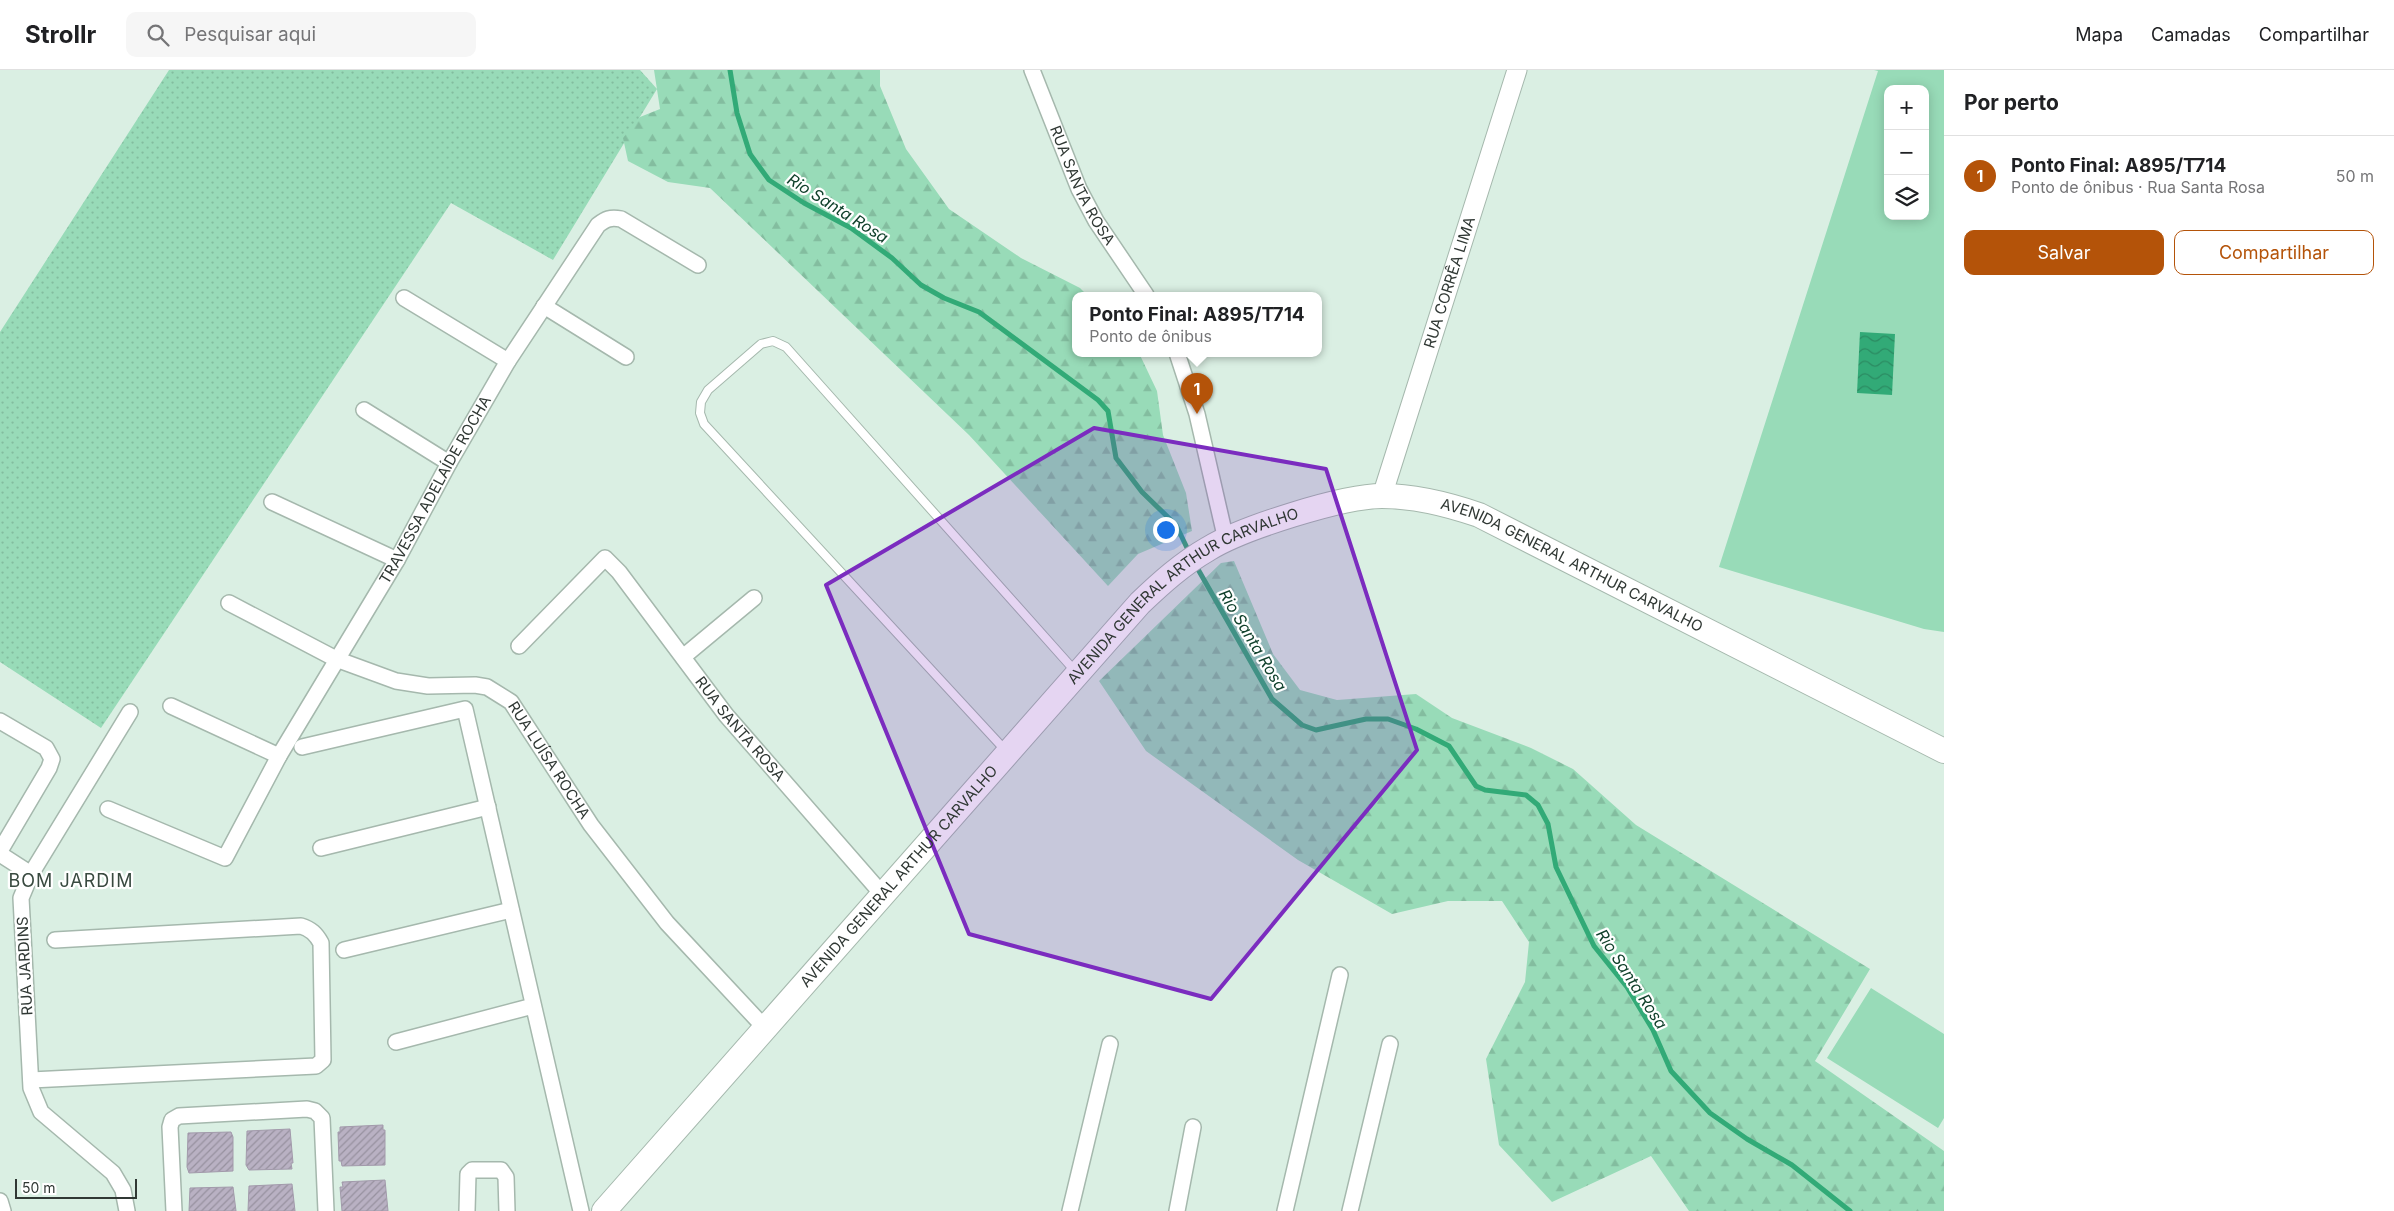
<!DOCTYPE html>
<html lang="pt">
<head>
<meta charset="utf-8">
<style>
	:root { --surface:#fff; --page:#f6f6f6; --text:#202124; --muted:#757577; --line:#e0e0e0; --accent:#b45309 }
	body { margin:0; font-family:Inter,sans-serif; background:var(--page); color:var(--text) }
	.controls { position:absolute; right:15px; top:15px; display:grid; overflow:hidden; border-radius:10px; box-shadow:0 2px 12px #0003 }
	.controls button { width:45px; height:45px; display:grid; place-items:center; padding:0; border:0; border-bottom:1px solid var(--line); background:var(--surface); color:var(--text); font:25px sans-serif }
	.scale { position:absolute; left:15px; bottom:12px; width:122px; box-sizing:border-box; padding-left:5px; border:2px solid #303834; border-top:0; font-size:14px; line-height:18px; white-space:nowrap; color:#303834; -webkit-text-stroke:4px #fff; paint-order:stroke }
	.you { position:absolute; left:1165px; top:459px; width:18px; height:18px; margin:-12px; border:4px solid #fff; border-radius:50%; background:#1a73e8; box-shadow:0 0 0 8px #1a73e833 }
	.badge { display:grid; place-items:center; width:32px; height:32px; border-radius:50%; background:var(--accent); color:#fff; font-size:16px; font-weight:700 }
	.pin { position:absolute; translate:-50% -41px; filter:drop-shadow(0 1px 2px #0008) }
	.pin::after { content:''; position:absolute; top:26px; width:18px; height:15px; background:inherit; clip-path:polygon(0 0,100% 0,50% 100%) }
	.popup { position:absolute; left:1072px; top:222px; width:250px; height:65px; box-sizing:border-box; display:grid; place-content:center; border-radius:10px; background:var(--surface); filter:drop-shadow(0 1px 4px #0005); font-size:16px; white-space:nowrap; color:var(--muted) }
	.popup b { font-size:19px; color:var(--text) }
	.popup::after { content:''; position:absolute; left:50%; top:100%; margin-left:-10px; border:10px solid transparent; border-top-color:var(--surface) }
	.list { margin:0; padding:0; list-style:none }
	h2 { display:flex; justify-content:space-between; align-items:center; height:65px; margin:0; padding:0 20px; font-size:21px }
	h2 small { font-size:16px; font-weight:400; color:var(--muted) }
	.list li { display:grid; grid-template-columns:32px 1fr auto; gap:15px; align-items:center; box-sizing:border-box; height:80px; padding:0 20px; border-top:1px solid var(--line) }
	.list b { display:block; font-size:19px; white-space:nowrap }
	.list p { margin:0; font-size:16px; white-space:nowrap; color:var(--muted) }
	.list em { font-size:16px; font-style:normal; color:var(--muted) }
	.actions { display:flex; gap:10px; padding:15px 20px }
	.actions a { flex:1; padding:11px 0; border:1px solid var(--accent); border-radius:10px; text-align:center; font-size:18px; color:var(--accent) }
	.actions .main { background:var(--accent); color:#fff }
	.icon { flex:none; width:28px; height:28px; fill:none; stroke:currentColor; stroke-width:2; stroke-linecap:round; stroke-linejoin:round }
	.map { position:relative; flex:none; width:1944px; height:1141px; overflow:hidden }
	header { display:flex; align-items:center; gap:30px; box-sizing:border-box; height:70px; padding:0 25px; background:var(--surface); border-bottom:1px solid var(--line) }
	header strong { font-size:24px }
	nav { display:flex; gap:28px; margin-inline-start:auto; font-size:18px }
	.search { width:350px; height:45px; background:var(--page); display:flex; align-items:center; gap:12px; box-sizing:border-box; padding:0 18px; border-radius:10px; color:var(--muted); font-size:19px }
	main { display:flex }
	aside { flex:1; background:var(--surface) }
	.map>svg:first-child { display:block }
	.grass { fill:url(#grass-dots) }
	.forest { fill:url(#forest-firs) }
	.park { fill:#98dbb8; fill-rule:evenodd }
	.water { fill:url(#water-waves) }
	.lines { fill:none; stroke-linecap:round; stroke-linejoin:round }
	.stream { stroke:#32aa77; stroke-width:5 }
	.building { fill:url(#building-hatch); stroke:#a29aab }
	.service-casing { stroke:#a5b8ad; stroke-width:10 }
	.minor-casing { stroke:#a5b8ad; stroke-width:18 }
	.tertiary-casing { stroke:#a5b8ad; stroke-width:21 }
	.primary-casing { stroke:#a5b8ad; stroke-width:26 }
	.service { stroke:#fff; stroke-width:8 }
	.minor { stroke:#fff; stroke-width:15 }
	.tertiary { stroke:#fff; stroke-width:19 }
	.primary { stroke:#fff; stroke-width:24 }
	.marked { fill:#7b2cbf; fill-opacity:0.2; stroke:#7b2cbf; stroke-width:4; stroke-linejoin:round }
	.labels { text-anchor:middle; stroke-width:4.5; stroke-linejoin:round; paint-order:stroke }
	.street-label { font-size:15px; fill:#303834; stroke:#fff }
	.water-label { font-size:16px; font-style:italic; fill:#11412c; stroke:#fff }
	.quarter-label { font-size:18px; letter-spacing:1px; fill:#394a40; stroke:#fff }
</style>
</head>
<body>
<header>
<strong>Strollr</strong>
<div class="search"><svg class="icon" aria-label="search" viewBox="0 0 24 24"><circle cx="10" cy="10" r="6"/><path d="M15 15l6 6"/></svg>Pesquisar aqui</div>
<nav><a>Mapa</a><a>Camadas</a><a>Compartilhar</a></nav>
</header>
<main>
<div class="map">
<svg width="1944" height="1141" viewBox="0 0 1944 1141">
	<defs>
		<pattern id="grass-dots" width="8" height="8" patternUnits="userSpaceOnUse" patternTransform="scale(1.25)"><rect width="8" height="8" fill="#98dbb8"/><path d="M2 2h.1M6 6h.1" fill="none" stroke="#83bd9f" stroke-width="1.8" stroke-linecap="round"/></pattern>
		<pattern id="forest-firs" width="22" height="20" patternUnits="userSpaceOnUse" patternTransform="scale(1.25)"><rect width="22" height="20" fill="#98dbb8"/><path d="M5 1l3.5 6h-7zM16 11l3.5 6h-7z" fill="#83bd9f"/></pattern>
		<pattern id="water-waves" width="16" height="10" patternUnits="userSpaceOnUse" patternTransform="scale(1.25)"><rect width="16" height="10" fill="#32aa77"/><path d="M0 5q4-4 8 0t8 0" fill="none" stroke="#2b8b62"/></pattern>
		<pattern id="building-hatch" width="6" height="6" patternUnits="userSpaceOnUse" patternTransform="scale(1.25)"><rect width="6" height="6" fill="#b9b1c3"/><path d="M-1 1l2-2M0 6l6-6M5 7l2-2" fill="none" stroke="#97919f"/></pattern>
	</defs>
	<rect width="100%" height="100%" fill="#daefe3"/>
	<path class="grass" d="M169,0H640L657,19L553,190L451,133L101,658L0,592V262Z"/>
	<path class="forest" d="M654,0H880V16L906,79L949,139L1021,188L1080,218L1087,225H1076V283H1139L1157,321L1163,365L1186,423L1192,461L1138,484L1108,516L969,365L710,118L668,112L628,91L623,68L640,47L660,39Z
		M1234,491L1273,584L1300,620L1337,630L1416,624L1452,648L1531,678L1573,699L1636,755L1870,899L1815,991L1944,1081V1141H1689L1651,1086L1552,1132L1499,1075L1486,989L1525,912L1529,872L1502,831H1448L1392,844L1298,790L1146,681L1099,611L1221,493Z"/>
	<path class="park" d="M1874,0H1944V562L1924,559L1719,497L1878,1ZM1888,19H1925V146H1888Z
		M1871,918L1944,964V1048L1938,1058L1827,988Z"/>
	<path class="water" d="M1860,262L1895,264L1892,325L1857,323Z"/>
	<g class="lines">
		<path class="stream" d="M730,0L737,43L750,84L769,110L804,133L851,158L892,188L921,215L944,228L979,242L1098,330L1108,341L1116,388L1142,422L1176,455L1190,484
			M1195,494L1272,629L1302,655L1316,660L1366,649H1388L1416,659L1449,676L1476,716L1485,720L1526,725L1538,735L1548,754L1556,797L1594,876L1627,917L1653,960L1671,1001L1710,1043L1747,1069L1792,1095L1850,1141"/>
	</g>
	<path class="building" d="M383,1055V1060H385V1095L342,1096L341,1091H339L338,1062H340V1057Z
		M290,1059L293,1093H291L292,1099L249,1100L246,1095L247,1061Z
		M231,1062L233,1067V1101L189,1103L187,1097L188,1063Z
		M385,1110L388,1141H342L340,1117H343L342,1112Z
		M292,1114L295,1141H248L249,1116Z
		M233,1117L236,1141H189L190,1118Z"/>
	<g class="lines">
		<defs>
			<path id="service" d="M1006,681L704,354L700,343L701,332L708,320L761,274L773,271L786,277L1075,601"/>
			<g id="minor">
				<path id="s1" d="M1032,0L1079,119L1096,151L1146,225"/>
				<path d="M404,228L508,291"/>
				<path d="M544,236L626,287"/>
				<path d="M1177,283L1197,344L1226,470"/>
				<path d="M364,340L449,393"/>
				<path d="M272,432L397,490"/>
				<path id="s2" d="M229,533L336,589L396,611L428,616L475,615L487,617L511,632L591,755L667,853L765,958"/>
				<path id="s3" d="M519,576L605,488L619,502L726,645L883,825"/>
				<path d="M683,587L754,528"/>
				<path d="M171,636L279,686"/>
				<path d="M0,651L46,678L52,689L49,698L0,781"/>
				<path d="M302,677L465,639L581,1141"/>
				<path id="s4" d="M108,739L225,788L279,686L397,490L449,393L508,291L598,155C606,149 610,147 621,149L698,195"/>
				<path d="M321,778L488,737"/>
				<path d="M0,784L31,804"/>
				<path d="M344,880L511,840"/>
				<path d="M396,972L533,936"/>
				<path d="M31,1010L316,996L323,990L321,873C316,864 311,859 301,856L55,870"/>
				<path d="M0,1131L3,1141"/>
				<path d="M127,1141L123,1120L113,1103L41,1042L31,1018L21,828L31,804L130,642"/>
				<path d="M174,1141L170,1057L172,1050L179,1046L307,1039L315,1041L322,1048L326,1141"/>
				<path d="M467,1141L468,1104L472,1100H501L506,1107L507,1141"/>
				<path d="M1070,1141L1110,974"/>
				<path d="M1177,1141L1193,1057"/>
				<path d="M1285,1141L1340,905"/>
				<path d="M1350,1141L1390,974"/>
			</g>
			<g id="tertiary">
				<path id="s5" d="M1382,426L1517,0"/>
			</g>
			<g id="primary">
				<path id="s6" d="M604,1141L1140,533C1161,513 1182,494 1208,479C1242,458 1343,426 1382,426C1416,426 1447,434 1479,445L1944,681"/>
			</g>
		</defs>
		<use href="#service" class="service-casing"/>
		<use href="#minor" class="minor-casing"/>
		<use href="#tertiary" class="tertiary-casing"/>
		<use href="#primary" class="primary-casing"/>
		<use href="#service" class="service"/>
		<use href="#minor" class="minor"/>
		<use href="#tertiary" class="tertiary"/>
		<use href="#primary" class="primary"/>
	</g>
	<path class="marked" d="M1094,358L1326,399L1417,680L1211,929L969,864L826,515Z"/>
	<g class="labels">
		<g class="street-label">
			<text dy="5" stroke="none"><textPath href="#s1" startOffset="126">RUA SANTA ROSA</textPath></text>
			<text dy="5" stroke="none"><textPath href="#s5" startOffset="224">RUA CORRÊA LIMA</textPath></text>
			<text dy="5" stroke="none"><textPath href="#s4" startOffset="551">TRAVESSA ADELAÍDE ROCHA</textPath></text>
			<text dy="5" stroke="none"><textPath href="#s6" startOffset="1285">AVENIDA GENERAL ARTHUR CARVALHO</textPath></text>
			<text dy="5" stroke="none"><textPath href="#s6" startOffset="850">AVENIDA GENERAL ARTHUR CARVALHO</textPath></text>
			<text dy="5" stroke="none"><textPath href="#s3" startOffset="341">RUA SANTA ROSA</textPath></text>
			<text dy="5" stroke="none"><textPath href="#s2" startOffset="374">RUA LUÍSA ROCHA</textPath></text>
			<text dy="5" stroke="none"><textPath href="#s6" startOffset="446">AVENIDA GENERAL ARTHUR CARVALHO</textPath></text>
			<text transform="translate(25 896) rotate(-93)" y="5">RUA JARDINS</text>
		</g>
		<g class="water-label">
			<text transform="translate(838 138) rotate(32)" y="6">Rio Santa Rosa</text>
			<text transform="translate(1253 570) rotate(59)" y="6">Rio Santa Rosa</text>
			<text transform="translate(1632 909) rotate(57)" y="6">Rio Santa Rosa</text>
		</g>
		<g class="quarter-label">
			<text x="71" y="817">BOM JARDIM</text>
		</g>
	</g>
</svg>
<div class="controls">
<button>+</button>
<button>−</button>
<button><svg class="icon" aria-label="layers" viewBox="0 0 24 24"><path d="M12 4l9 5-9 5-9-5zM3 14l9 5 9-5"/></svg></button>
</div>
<div class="scale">50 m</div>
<div class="you"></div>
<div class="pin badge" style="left:1197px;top:344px">1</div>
<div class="popup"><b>Ponto Final: A895/T714</b>Ponto de ônibus</div>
</div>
<aside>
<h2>Por perto<small></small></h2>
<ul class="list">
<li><span class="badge">1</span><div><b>Ponto Final: A895/T714</b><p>Ponto de ônibus · Rua Santa Rosa</p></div><em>50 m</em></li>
</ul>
<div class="actions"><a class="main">Salvar</a><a>Compartilhar</a></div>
</aside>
</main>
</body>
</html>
